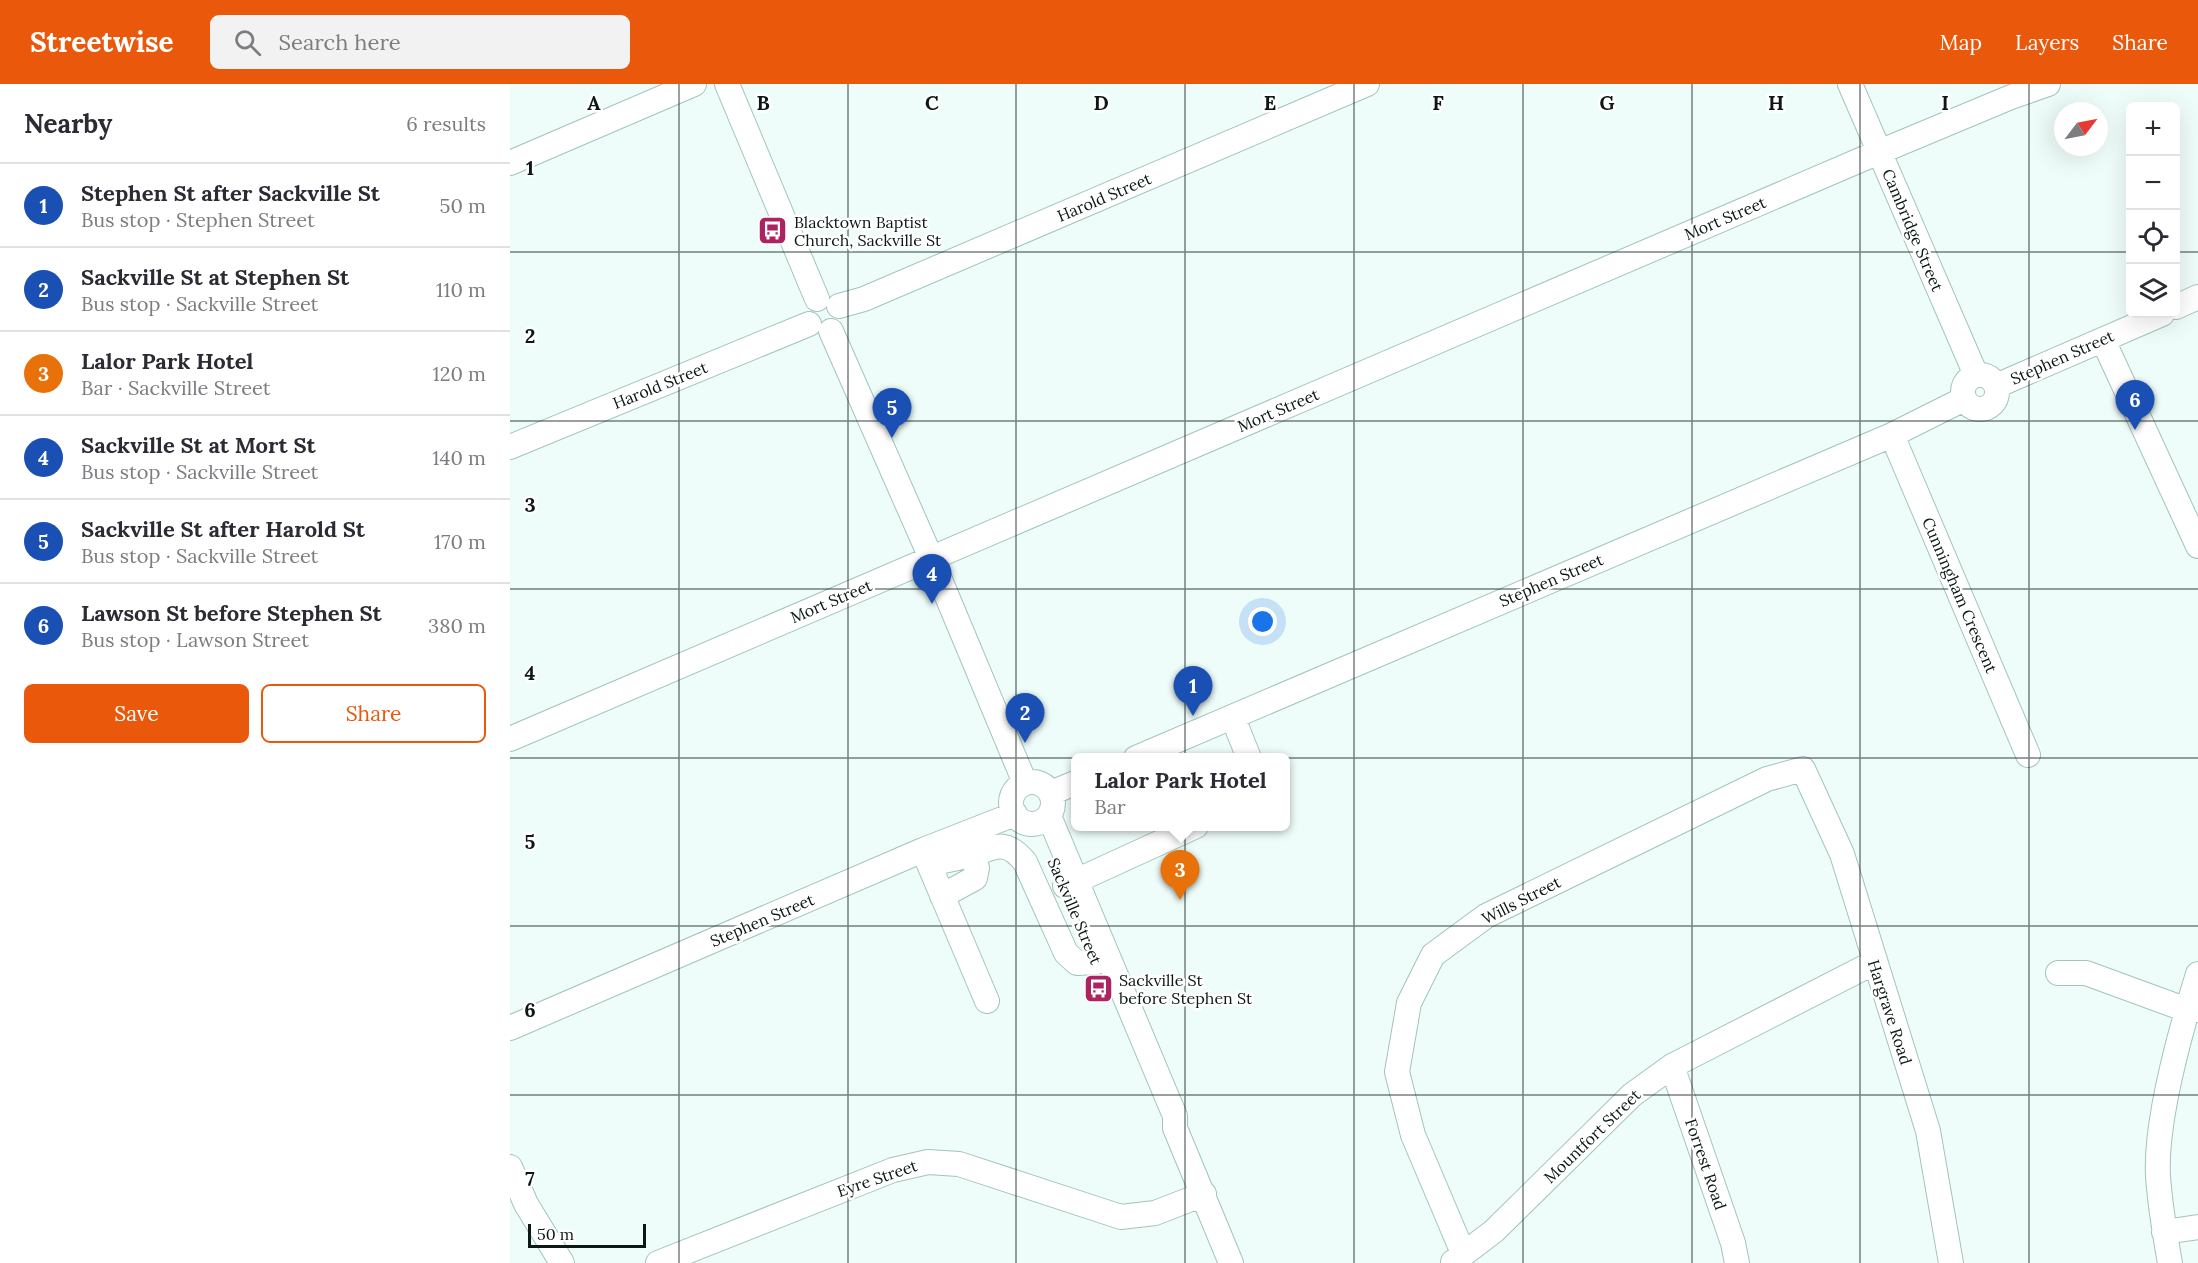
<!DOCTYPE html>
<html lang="en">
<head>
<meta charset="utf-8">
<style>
	:root { --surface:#fff; --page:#f2f2f3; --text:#2b2b33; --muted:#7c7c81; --line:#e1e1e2; --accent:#ea580c }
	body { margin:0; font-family:Lora,serif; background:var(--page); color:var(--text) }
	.controls { position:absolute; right:18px; top:18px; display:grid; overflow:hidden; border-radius:9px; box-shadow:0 6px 24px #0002 }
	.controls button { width:54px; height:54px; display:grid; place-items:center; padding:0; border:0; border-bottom:2px solid var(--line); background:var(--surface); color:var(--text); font:30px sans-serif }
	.compass { position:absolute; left:1544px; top:18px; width:54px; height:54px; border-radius:50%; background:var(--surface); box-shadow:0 6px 24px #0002; rotate:58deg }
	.scale { position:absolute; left:18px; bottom:15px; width:118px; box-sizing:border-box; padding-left:6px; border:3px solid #0b1815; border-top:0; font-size:16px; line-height:21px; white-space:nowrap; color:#0b1815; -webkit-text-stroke:4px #fff; paint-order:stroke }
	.you { position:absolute; left:753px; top:538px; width:21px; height:21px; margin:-15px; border:4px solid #fff; border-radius:50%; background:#1a73e8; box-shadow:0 0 0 9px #1a73e833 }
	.badge { display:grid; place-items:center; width:39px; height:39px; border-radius:50%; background:var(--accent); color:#fff; font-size:20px; font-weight:700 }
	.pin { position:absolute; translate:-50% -50px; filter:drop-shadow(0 2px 3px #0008) }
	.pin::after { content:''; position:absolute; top:32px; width:21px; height:18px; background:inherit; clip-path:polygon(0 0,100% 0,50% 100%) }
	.popup { position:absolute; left:561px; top:669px; width:219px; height:78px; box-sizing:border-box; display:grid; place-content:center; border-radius:9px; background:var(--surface); filter:drop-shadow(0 2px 4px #0005); font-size:20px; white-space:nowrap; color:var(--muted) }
	.popup b { font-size:22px; color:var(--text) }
	.popup::after { content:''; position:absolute; left:50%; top:100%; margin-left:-12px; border:12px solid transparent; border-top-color:var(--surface) }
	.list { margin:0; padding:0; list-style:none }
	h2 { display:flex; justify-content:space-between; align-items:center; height:78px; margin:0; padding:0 24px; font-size:26px }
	h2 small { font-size:20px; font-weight:400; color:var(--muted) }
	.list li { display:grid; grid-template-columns:39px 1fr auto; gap:18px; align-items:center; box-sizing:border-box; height:84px; padding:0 24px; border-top:2px solid var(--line) }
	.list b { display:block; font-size:22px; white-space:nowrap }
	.list p { margin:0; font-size:20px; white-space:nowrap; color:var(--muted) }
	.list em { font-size:20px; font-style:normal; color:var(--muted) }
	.actions { display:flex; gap:12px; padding:18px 24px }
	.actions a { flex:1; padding:14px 0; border:2px solid var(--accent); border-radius:9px; text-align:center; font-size:21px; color:var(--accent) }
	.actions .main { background:var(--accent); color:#fff }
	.icon { flex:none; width:33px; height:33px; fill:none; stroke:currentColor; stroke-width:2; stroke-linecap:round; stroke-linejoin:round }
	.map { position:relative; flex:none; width:1688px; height:1179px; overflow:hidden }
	header { display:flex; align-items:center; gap:36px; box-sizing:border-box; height:84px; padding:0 30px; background:var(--accent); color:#fff }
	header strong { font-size:28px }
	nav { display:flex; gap:33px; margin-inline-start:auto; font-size:21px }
	.search { width:420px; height:54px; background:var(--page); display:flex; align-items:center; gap:15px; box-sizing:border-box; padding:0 21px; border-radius:9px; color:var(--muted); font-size:22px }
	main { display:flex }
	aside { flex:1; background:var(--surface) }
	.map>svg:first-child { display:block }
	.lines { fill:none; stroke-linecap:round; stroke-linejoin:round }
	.minor-casing { stroke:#a1c4bd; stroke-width:26 }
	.minor { stroke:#fff; stroke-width:24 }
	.grid { fill:none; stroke:#0b1815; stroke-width:1.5; stroke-opacity:0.55 }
	.labels { text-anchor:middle; stroke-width:5; stroke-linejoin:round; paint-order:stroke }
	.street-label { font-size:16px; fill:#0b1815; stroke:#fff }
	.poi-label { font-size:16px; fill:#0b1815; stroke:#fff; text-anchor:start }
	.grid-label { font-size:20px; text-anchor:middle; font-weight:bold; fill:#0b1815; stroke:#fff; stroke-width:5; stroke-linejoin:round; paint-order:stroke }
</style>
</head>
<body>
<header>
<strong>Streetwise</strong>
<div class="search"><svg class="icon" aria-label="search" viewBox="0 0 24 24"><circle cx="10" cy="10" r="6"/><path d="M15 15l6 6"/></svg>Search here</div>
<nav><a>Map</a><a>Layers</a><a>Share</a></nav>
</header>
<main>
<aside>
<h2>Nearby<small>6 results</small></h2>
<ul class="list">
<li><span class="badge" style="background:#1a4fb4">1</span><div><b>Stephen St after Sackville St</b><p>Bus stop · Stephen Street</p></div><em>50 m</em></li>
<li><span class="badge" style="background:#1a4fb4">2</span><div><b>Sackville St at Stephen St</b><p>Bus stop · Sackville Street</p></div><em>110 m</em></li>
<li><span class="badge" style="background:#e8710a">3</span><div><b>Lalor Park Hotel</b><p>Bar · Sackville Street</p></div><em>120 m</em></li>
<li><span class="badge" style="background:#1a4fb4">4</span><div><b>Sackville St at Mort St</b><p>Bus stop · Sackville Street</p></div><em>140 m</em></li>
<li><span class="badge" style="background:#1a4fb4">5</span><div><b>Sackville St after Harold St</b><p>Bus stop · Sackville Street</p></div><em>170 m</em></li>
<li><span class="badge" style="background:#1a4fb4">6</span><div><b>Lawson St before Stephen St</b><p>Bus stop · Lawson Street</p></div><em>380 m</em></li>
</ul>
<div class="actions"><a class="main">Save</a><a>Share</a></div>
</aside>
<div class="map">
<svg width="1688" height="1179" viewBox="0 0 1688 1179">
	<rect width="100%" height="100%" fill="#effdfa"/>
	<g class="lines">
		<defs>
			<path id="minor" d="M217,0L307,215
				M1340,0L1466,291
				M0,79L184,0
				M329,222L354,215L857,0
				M1666,223L1688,213
				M321,247L421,474L515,699
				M1593,256L1688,462
				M1453 308a17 17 0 1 1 34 0a17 17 0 1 1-34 0Z
				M1486,302L1652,230
				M1382,351L1518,671
				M0,363L299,240
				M723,634L739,674
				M0,655L1355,74L1501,13L1538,0
				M626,674L1382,351L1454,315
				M501 719a21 21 0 1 1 42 0a21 21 0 1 1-42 0Z
				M541,709L565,699
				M539,732L665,1032V1044L721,1179
				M413,766L477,917
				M462,771C486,762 496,755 515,778L556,869L567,879L587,878
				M419,780L462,771L467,784L465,794L432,812
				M555,802L686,742
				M1548,889H1576L1677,926H1688
				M0,944L413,766L505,730
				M1162,982L1223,1159L1227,1179
				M0,1083L16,1120L52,1179
				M1654,1148L1688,1143
				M953,1169L903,1051L887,988L899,919L923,871L976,832L1257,695L1293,685L1332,770L1418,1047L1441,1179
				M943,1178L984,1147L1122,1011L1162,982L1365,878
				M148,1179L383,1086L418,1078L449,1080L611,1133L645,1129L694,1110
				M1660,1179C1655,1151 1650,1121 1648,1092C1645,1036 1671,945 1688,890"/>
		</defs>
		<use href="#minor" class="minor-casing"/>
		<use href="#minor" class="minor"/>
	</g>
	<path class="grid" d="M169,0V1179M338,0V1179M506,0V1179M675,0V1179M844,0V1179M1013,0V1179M1182,0V1179M1350,0V1179M1519,0V1179M0,168H1620M1666,168H1688M0,337H1688M0,505H1688M0,674H1688M0,842H1688M0,1011H1688"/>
	<defs>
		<symbol id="bus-square" viewBox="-11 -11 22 22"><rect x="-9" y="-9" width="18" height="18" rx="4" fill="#ad2260" stroke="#fff"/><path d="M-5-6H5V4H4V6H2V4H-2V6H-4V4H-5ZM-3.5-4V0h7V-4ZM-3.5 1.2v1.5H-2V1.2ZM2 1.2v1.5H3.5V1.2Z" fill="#fff"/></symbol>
	</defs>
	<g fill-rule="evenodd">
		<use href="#bus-square" x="246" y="130" width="33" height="33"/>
		<use href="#bus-square" x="572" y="888" width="33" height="33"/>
	</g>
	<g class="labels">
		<g class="street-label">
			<text transform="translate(594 113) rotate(-23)" y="6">Harold Street</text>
			<text transform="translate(1215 134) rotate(-23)" y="6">Mort Street</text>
			<text transform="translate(1403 146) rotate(67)" y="6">Cambridge Street</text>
			<text transform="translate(1552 273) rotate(-24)" y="6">Stephen Street</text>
			<text transform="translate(150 301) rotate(-22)" y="6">Harold Street</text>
			<text transform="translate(768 326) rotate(-23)" y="6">Mort Street</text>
			<text transform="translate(1041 496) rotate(-23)" y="6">Stephen Street</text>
			<text transform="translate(1450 511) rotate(67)" y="6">Cunningham Crescent</text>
			<text transform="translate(321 517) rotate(-23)" y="6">Mort Street</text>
			<text transform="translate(1011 816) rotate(-27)" y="6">Wills Street</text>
			<text transform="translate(565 827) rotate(67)" y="6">Sackville Street</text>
			<text transform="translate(252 836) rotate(-23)" y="6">Stephen Street</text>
			<text transform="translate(1380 928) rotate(72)" y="6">Hargrave Road</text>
			<text transform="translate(1082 1052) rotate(-44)" y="6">Mountfort Street</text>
			<text transform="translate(1196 1080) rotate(71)" y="6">Forrest Road</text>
			<text transform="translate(367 1094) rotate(-19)" y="6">Eyre Street</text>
		</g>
		<g class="poi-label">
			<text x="284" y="144">Blacktown Baptist<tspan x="284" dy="18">Church, Sackville St</tspan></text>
			<text x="609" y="902">Sackville St<tspan x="609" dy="18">before Stephen St</tspan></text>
		</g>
	</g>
	<g class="grid-label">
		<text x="84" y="26">A</text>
		<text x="253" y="26">B</text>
		<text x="422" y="26">C</text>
		<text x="591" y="26">D</text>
		<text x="760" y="26">E</text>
		<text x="928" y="26">F</text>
		<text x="1097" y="26">G</text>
		<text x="1266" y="26">H</text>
		<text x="1435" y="26">I</text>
		<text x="20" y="91">1</text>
		<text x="20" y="259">2</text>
		<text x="20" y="428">3</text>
		<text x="20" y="596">4</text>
		<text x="20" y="765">5</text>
		<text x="20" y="933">6</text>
		<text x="20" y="1102">7</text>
	</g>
</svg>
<div class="controls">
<button>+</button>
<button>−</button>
<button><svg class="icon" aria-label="locate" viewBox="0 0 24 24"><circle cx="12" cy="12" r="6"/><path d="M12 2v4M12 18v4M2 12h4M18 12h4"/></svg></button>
<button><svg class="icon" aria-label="layers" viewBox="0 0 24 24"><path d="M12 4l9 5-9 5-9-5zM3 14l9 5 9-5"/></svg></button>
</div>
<svg class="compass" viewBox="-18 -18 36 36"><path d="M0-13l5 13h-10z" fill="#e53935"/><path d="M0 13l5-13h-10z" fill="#7c7c81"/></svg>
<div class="scale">50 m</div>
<div class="you"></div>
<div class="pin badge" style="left:683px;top:632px;background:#1a4fb4">1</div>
<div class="pin badge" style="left:515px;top:659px;background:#1a4fb4">2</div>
<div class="pin badge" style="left:670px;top:816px;background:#e8710a">3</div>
<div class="popup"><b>Lalor Park Hotel</b>Bar</div>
<div class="pin badge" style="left:422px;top:520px;background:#1a4fb4">4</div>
<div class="pin badge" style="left:382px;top:354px;background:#1a4fb4">5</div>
<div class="pin badge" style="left:1625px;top:346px;background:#1a4fb4">6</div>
</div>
</main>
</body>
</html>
